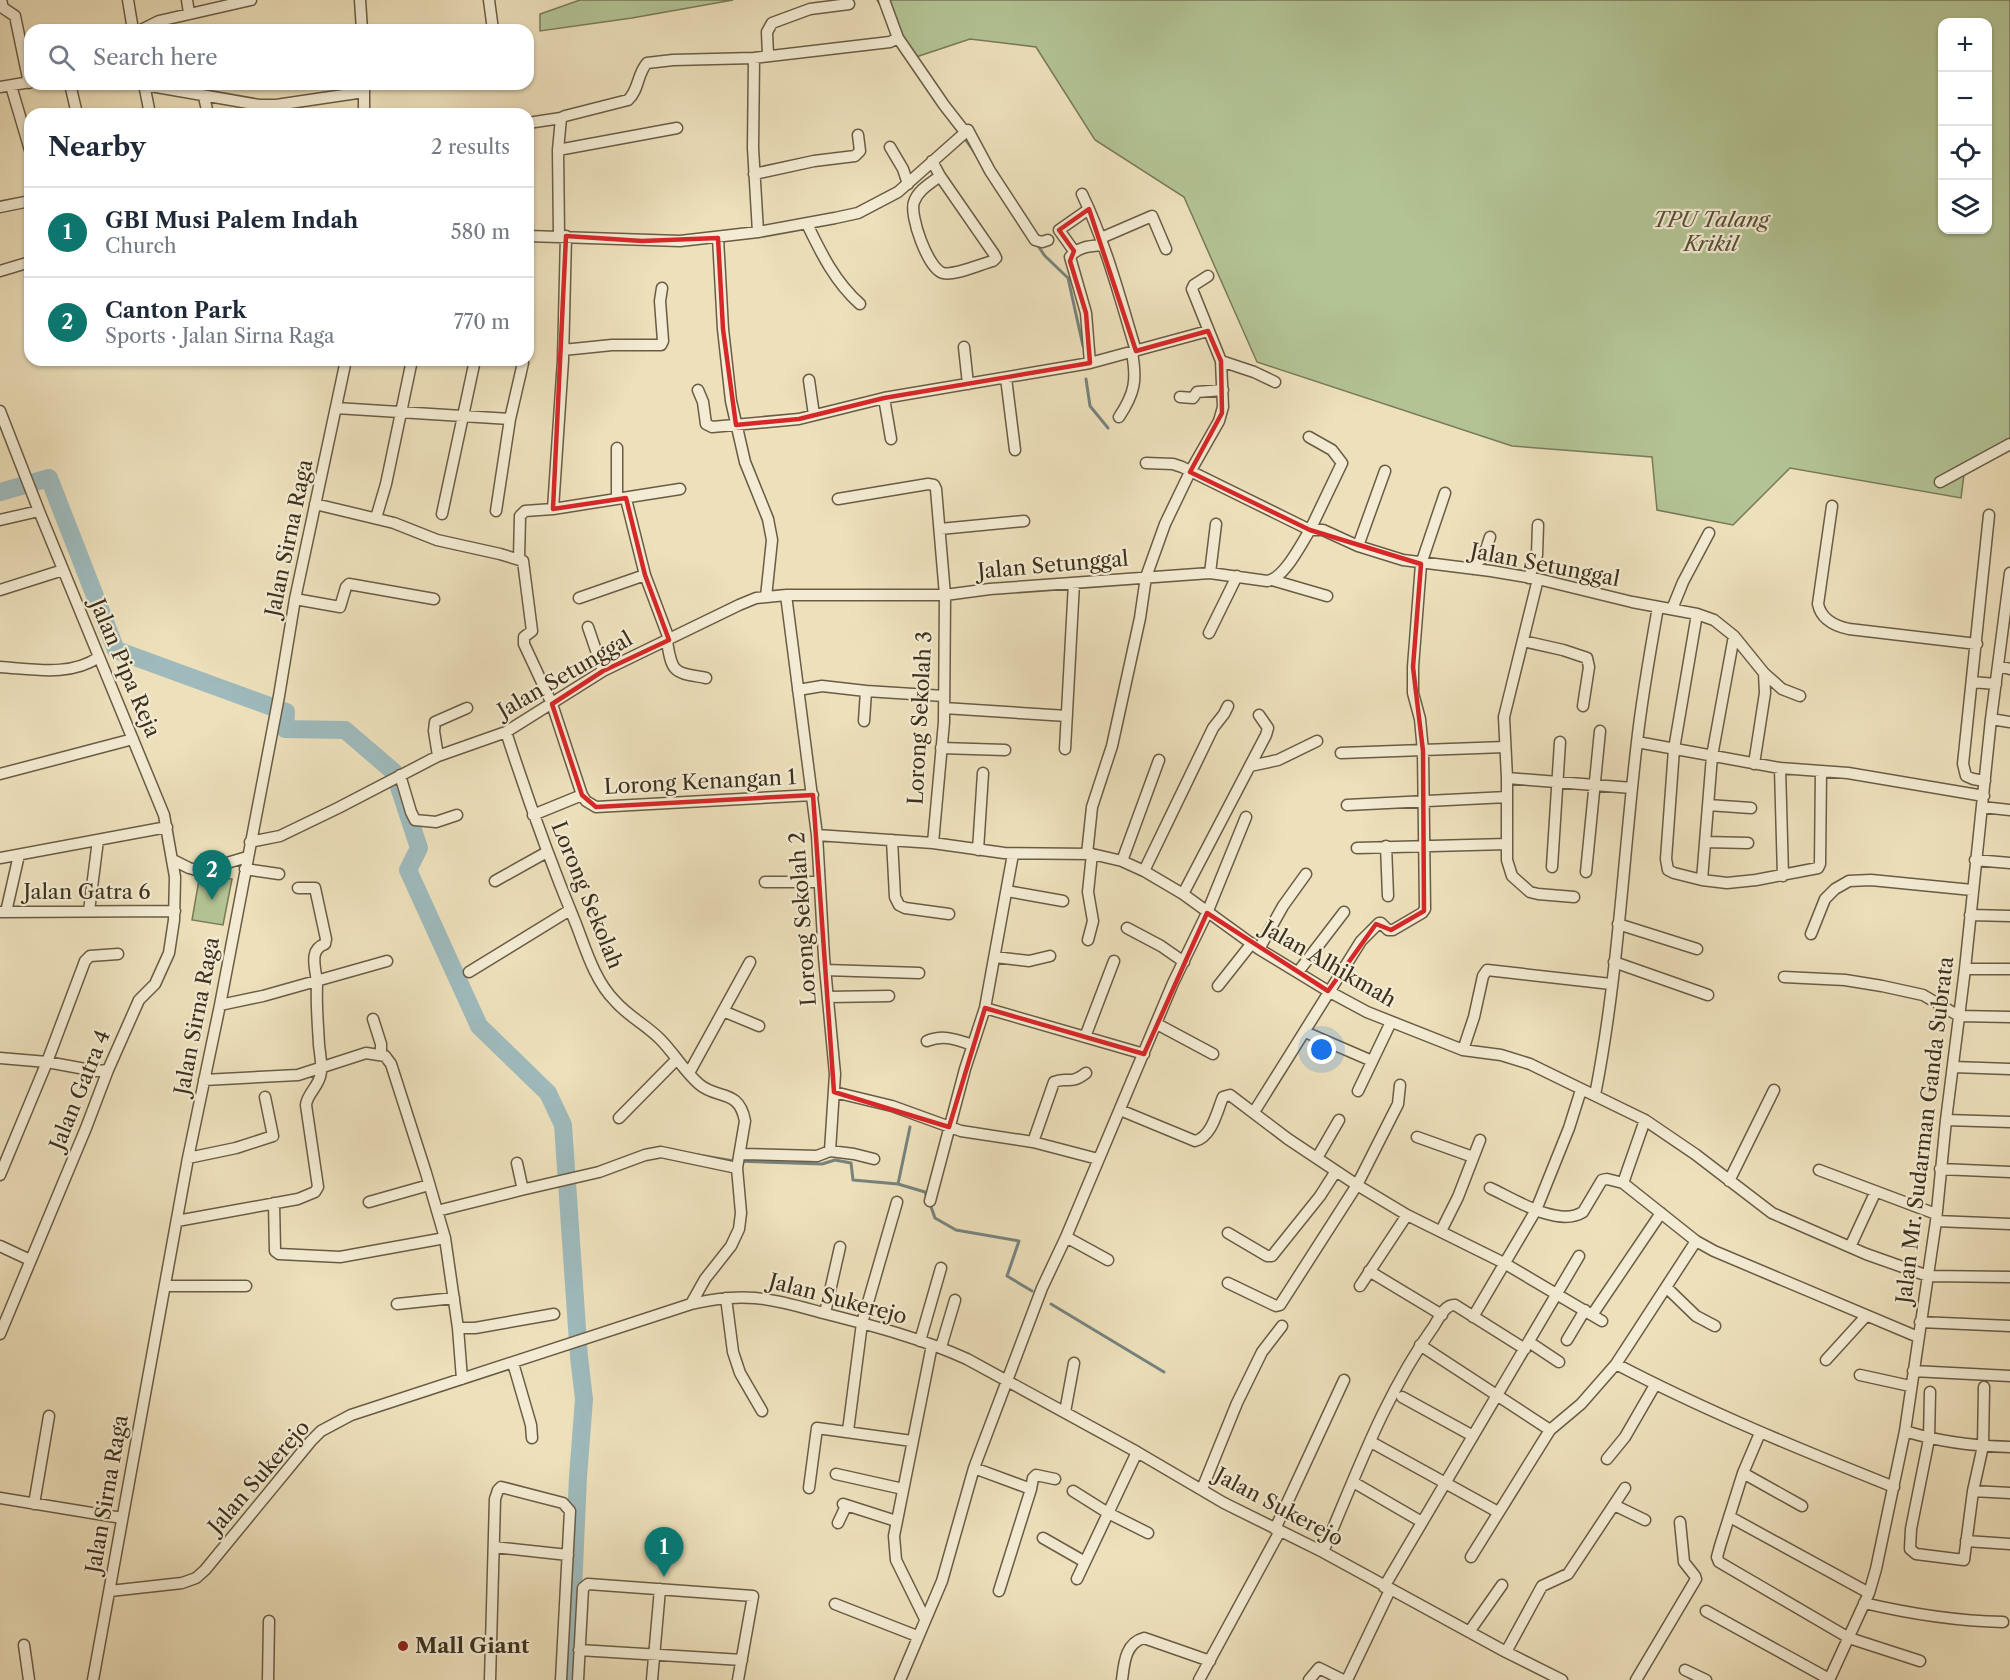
<!DOCTYPE html>
<html lang="en">
<head>
<meta charset="utf-8">
<style>
	:root { --surface:#fff; --page:#f6f6f7; --text:#1f2937; --muted:#747a83; --line:#e0e1e3; --accent:#0f766e }
	body { margin:0; font-family:"Libre Caslon Text",serif; background:var(--page); color:var(--text) }
	.controls { position:absolute; right:18px; top:18px; display:grid; overflow:hidden; border-radius:12px; box-shadow:0 2px 4px #0004 }
	.controls button { width:54px; height:54px; display:grid; place-items:center; padding:0; border:0; border-bottom:2px solid var(--line); background:var(--surface); color:var(--text); font:30px sans-serif }
	.you { position:absolute; left:1322px; top:1050px; width:21px; height:21px; margin:-15px; border:4px solid #fff; border-radius:50%; background:#1a73e8; box-shadow:0 0 0 9px #1a73e833 }
	.badge { display:grid; place-items:center; width:39px; height:39px; border-radius:50%; background:var(--accent); color:#fff; font-size:20px; font-weight:700 }
	.pin { position:absolute; translate:-50% -50px; filter:drop-shadow(0 2px 3px #0008) }
	.pin::after { content:''; position:absolute; top:32px; width:21px; height:18px; background:inherit; clip-path:polygon(0 0,100% 0,50% 100%) }
	.list { margin:0; padding:0; list-style:none }
	h2 { display:flex; justify-content:space-between; align-items:center; height:78px; margin:0; padding:0 24px; font-size:26px }
	h2 small { font-size:20px; font-weight:400; color:var(--muted) }
	.list li { display:grid; grid-template-columns:39px 1fr auto; gap:18px; align-items:center; box-sizing:border-box; height:90px; padding:0 24px; border-top:2px solid var(--line) }
	.list b { display:block; font-size:22px; white-space:nowrap }
	.list p { margin:0; font-size:20px; white-space:nowrap; color:var(--muted) }
	.list em { font-size:20px; font-style:normal; color:var(--muted) }
	.icon { flex:none; width:33px; height:33px; fill:none; stroke:currentColor; stroke-width:2; stroke-linecap:round; stroke-linejoin:round }
	.map { position:relative; flex:none; width:2010px; height:1680px; overflow:hidden }
	.search { position:absolute; background:var(--surface); box-shadow:0 2px 4px #0004; left:24px; top:24px; width:510px; height:66px; display:flex; align-items:center; gap:15px; box-sizing:border-box; padding:0 21px; border-radius:18px; color:var(--muted); font-size:22px }
	.panel { position:absolute; background:var(--surface); box-shadow:0 2px 4px #0004; left:24px; top:108px; width:510px; height:258px; border-radius:18px }
	.map>svg:first-child { display:block }
	.green { fill:#b3c394; stroke:#787a59; stroke-width:1.5; fill-rule:evenodd }
	.lines { fill:none; stroke-linecap:round; stroke-linejoin:round }
	.stream { stroke:#77837d; stroke-width:3 }
	.river { stroke:#9ebabc; stroke-width:18 }
	.minor-casing { stroke:#695c45; stroke-width:13 }
	.minor { stroke:#f3ebd3; stroke-width:10 }
	.marked { fill:none; stroke:#d62828; stroke-width:4.5; stroke-linejoin:round }
	.poi-dot { fill:#8f2418; stroke:#f3ebd3; stroke-width:2 }
	.labels { text-anchor:middle; stroke-width:4.5; stroke-linejoin:round; paint-order:stroke }
	.park-label { font-size:21px; font-style:italic; fill:#554d36; stroke:#f3ebd3 }
	.street-label { font-size:21px; fill:#3d301e; stroke:#f3ebd3 }
	.poi-label { font-size:21px; font-weight:bold; fill:#3d301e; stroke:#f3ebd3; text-anchor:start }
</style>
</head>
<body>
<div class="map">
<svg width="2010" height="1680" viewBox="0 0 2010 1680">
	<rect width="100%" height="100%" fill="#ede0bb"/>
	<filter id="stains"><feTurbulence type="fractalNoise" baseFrequency=".00333" numOctaves="4"/><feColorMatrix values="0 0 0 0 .2 0 0 0 0 .09 0 0 0 0 .02 0 0 0 .5 -.17"/></filter>
	<radialGradient id="worn" r=".72"><stop offset=".6" stop-color="#630" stop-opacity="0"/><stop offset="1" stop-color="#630" stop-opacity=".3"/></radialGradient>
	<path class="green" d="M580,0H733L632,18L540,31V14Z
		M877,0H2010V440L1965,467L1961,498L1790,468L1733,525L1657,510L1652,457L1512,446L1257,362L1184,197L1095,140L1036,47L970,39L913,58ZM1942,22H1988V230H1942Z
		M200,874L232,879L223,925L192,920Z"/>
	<g class="lines">
		<path class="stream" d="M963,136L975,153
			M1036,243L1045,256L1068,278L1083,346
			M1086,379L1090,406L1108,428
			M698,1155L734,1161L822,1164L835,1160L851,1163L853,1180L898,1184L925,1192L927,1198
			M898,1184L910,1127
			M930,1204L935,1218L956,1230L1019,1241L1007,1276L1032,1291
			M1051,1304L1164,1372"/>
		<path class="river" d="M0,492L49,478L116,650L286,712L285,729L345,730L394,772L419,848L408,870L479,1026L548,1093L563,1125L579,1357L584,1399L578,1477L569,1680"/>
		<defs>
			<path id="minor" d="M1,0L3,8L15,16L29,83
				M128,0L133,30
				M187,0L189,13
				M360,0L362,30
				M489,0L493,30
				M884,0L898,38L944,105L965,132
				M141,30L159,21L251,0
				M768,56L767,32L772,23L810,9L849,4
				M754,58L753,148L758,232
				M70,84L77,114
				M144,84L150,114
				M364,84V114
				M145,85L259,105H276L364,92
				M11,86L30,150
				M0,87L30,82
				M204,97L208,114
				M528,123L561,118
				M890,147L903,169L908,184
				M558,150L677,128
				M932,161L940,176L994,254L996,258L993,261C981,264 954,276 943,273C928,269 909,215 914,202C918,190 931,183 940,176
				M754,174L814,161L855,156L860,151L858,135
				M1082,194C1106,244 1120,298 1136,351
				M0,207L30,201
				M807,224C821,253 835,282 860,304
				M528,236L680,241L758,232L835,218L858,213L898,192L968,130L990,171L1035,240L1042,242L1048,240
				M559,236L558,150L561,118L565,116L628,100C639,90 637,74 647,63L673,60L754,58L890,42L898,38
				M718,238L723,329L731,401L745,462L768,519L772,540L766,597
				M1101,238L1152,216L1166,249
				M1074,251L1059,230L1089,209
				M0,271L30,262
				M964,347L968,384
				M563,350L612,345H661L663,341L660,301L662,288
				M1221,361L1254,372L1275,382
				M1090,363L1086,313L1070,257C1078,246 1092,246 1103,245
				M1006,378L1015,450
				M809,380L814,415
				M698,390L703,402L706,424L712,427L799,419L884,398L1090,363L1208,331
				M1180,397L1193,398L1197,392L1223,390
				M884,398L891,439
				M336,408L510,419L496,511
				M0,411L39,511L164,815L175,877L174,920L169,953L155,984L139,1000L108,1070L86,1128L0,1334
				M1119,417C1135,393 1137,380 1132,353
				M510,419L523,363
				M617,448V499
				M1146,463L1173,464L1182,467L1310,530L1342,463L1332,450L1309,437
				M1940,482L2010,444
				M626,499L645,575L669,639
				M838,499L928,484L934,485L936,489L945,595L944,722L933,843
				M315,504L394,523L437,540L500,554L523,561L532,631L524,637V644L552,704L582,795L586,801L596,807L813,795
				M1832,506L1818,604C1821,619 1835,626 1849,629L1977,644
				M553,509L563,360L566,236
				M442,514L475,360
				M376,518L386,484L412,360
				M0,520L39,511
				M940,529L1024,521
				M1358,546L1385,471
				M519,559L520,516L525,511L553,509L680,489
				M1474,569L1476,563L1483,558L1490,537
				M1210,573L1216,524
				M1529,578L1537,555L1538,525
				M1538,579L1504,717L1507,778V860L1512,876L1530,892L1538,894L1574,897
				M1272,580L1327,596
				M0,590L63,570
				M579,598L645,575
				M295,599L340,607L346,587L349,584L434,599
				M1672,609L1683,582L1709,533
				M1697,614L1674,749L1666,859L1668,870L1674,873L1702,880L1727,883L1756,880L1818,868L1820,864L1821,771
				M588,627L603,671
				M1209,633L1237,576
				M667,641C672,675 675,672 706,678
				M1523,641L1563,650L1587,658L1589,667L1583,706
				M1998,666L2010,669
				M0,667C33,669 70,677 99,657
				M1764,673L1782,689L1800,696
				M1972,682L1996,684
				M798,690L822,686L866,691L864,721
				M866,691L944,696
				M944,708L1067,716
				M1991,719L2010,722
				M506,732C527,797 550,861 576,924C586,950 595,981 615,1001C628,1016 646,1025 660,1039C674,1053 684,1071 699,1084C717,1100 739,1088 745,1121L737,1168L741,1213L739,1229L731,1246L705,1279L691,1304
				M1637,742L1780,768L1848,773L1984,796
				M941,748L1005,750
				M1065,749L1074,583
				M1341,753L1505,747
				M438,756L434,731L435,722L467,708
				M1250,766L1278,760L1317,741
				M1780,768L1783,876
				M0,774L133,739
				M400,775L411,812L415,820L436,822L457,815
				M1507,778L1632,788
				M1985,781L1973,779L1966,776L1963,764L1989,515
				M1347,805L1507,797
				M1708,805L1751,808
				M1982,807L2010,810
				M533,815L582,795
				M817,835L933,843L1004,853L1092,854L1122,861L1144,871L1183,894L1259,949L1328,991L1367,1012L1463,1050L1501,1055L1530,1064L1645,1120L1695,1154L1772,1213L1866,1254L1928,1276L2010,1277
				M892,840L895,897L899,905L905,908L949,914
				M250,842L280,836L338,808L438,756L506,732L603,671L739,605L756,598L786,595H945L990,589L1210,573L1267,581C1284,579 1301,544 1310,530H1323L1358,546L1403,560L1491,571L1538,579L1632,602L1697,614L1714,620L1734,636L1764,673L1765,693L1754,764
				M1705,842L1748,843
				M1386,846L1388,896
				M1357,848L1507,844
				M978,850L983,773
				M1087,854L1092,807L1112,746L1140,618L1146,577L1165,524L1190,472L1219,421L1223,407L1221,361L1192,289L1194,285L1208,276
				M0,858L167,827
				M173,860L189,868L200,871L247,857
				M1975,860L2010,863
				M1122,861L1159,760
				M1552,867L1560,742
				M245,869L279,874
				M1144,871L1213,728L1224,714L1228,706
				M1586,872L1600,731
				M1702,880L1712,756L1734,636
				M495,881L547,852
				M765,882H819
				M1007,891L1063,901
				M1183,894L1266,735L1268,728L1259,715
				M89,911L98,840
				M0,912L175,911
				M6,912L19,855
				M1970,915L2010,916
				M1618,924L1697,949
				M1127,928L1161,946L1184,962
				M1811,934L1825,899L1835,889L1849,881L1871,880L1972,890
				M1088,940L1093,921L1088,892L1092,854
				M1259,949L1283,906L1306,874
				M995,957L1029,961L1050,956
				M1614,962L1708,995
				M1965,969H2010
				M825,970L919,973
				M469,972L570,910
				M1298,972L1344,912
				M1784,977L1845,980L1882,986L1923,995L1959,1016L2010,1017
				M1218,986L1252,943
				M828,997L889,996
				M220,1005L263,996L387,961
				M985,1008L1144,1054
				M723,1011L759,1026
				M373,1019L381,1044V1054
				M1157,1024L1213,1054
				M1305,1032L1372,1061
				M1085,1037L1114,961
				M927,1041C944,1034 957,1040 973,1045
				M1463,1050L1474,1017L1483,976L1487,970L1611,984
				M0,1058L47,1062L96,1071L108,1070
				M1953,1067L2010,1069
				M689,1073L750,962
				M204,1080L298,1075L366,1053L385,1056L391,1064L426,1173L445,1238L458,1328L462,1379
				M1358,1091L1391,1022
				M834,1092L892,1106L961,1131L1033,1142L1098,1159
				M1595,1095C1618,979 1623,860 1637,742C1642,697 1650,652 1658,607
				M1120,1110L1195,1141C1212,1137 1217,1111 1223,1097L1230,1095L1288,1139L1357,1185L1407,1215L1504,1263L1602,1321
				M1254,1112L1361,941L1379,923H1381L1388,930H1393L1422,913L1425,909L1423,751L1420,719L1413,693V667L1421,564L1445,493
				M619,1118L677,1059
				M1946,1120L2010,1122
				M1417,1137L1473,1157
				M1033,1142L1054,1082C1067,1076 1069,1086 1086,1073
				M830,1151L854,1154L874,1159
				M741,1154L817,1156L830,1151L835,1074L824,957L817,835L786,595
				M188,1158L236,1148L273,1136L265,1097
				M1317,1158L1339,1120
				M1940,1169L2010,1172
				M1819,1170L1936,1214
				M0,1175L47,1062L85,961L90,956L118,954
				M1729,1181L1774,1090
				M1623,1183L1645,1120
				M1490,1188C1514,1199 1558,1228 1583,1212L1602,1180L1607,1179L1623,1183L1696,1241L1714,1251L1918,1337
				M521,1190L599,1172L645,1155L661,1152L737,1168
				M930,1201L965,1069L985,1008L1013,854
				M369,1202L429,1185
				M274,1203L275,1251L279,1254L340,1257L445,1238
				M437,1211L521,1190L522,1186L517,1163
				M177,1221L298,1199L315,1192L318,1187L306,1105C307,1093 320,1086 321,1072C322,1064 320,1054 319,1045C318,1024 316,1005 317,985C317,971 307,950 325,944L326,939L315,888H298
				M1936,1221L2010,1224
				M1441,1231L1458,1197L1480,1140
				M1228,1233L1267,1256H1272L1320,1196L1336,1171
				M1066,1237L1108,1260
				M0,1246L30,1260
				M1850,1247L1875,1193
				M1369,1271L1442,1315
				M1228,1283L1276,1306L1280,1305L1357,1185L1398,1104L1400,1085
				M165,1286H246
				M1360,1286L1407,1215
				M1666,1287L1696,1316L1715,1326
				M726,1298L733,1352L740,1373L762,1411
				M397,1304L454,1298
				M825,1313L840,1247
				M1592,1315L1661,1213
				M1473,1317L1536,1210L1569,1128L1581,1090
				M1920,1322L2010,1326
				M458,1328H475L554,1314
				M1567,1340L1585,1310
				M920,1341L941,1268
				M1529,1342L1559,1362
				M1420,1345L1550,1430
				M941,1347L955,1300
				M1826,1360L1866,1316
				M513,1363L531,1425L532,1438
				M1616,1364C1706,1411 1799,1449 1894,1487
				M1913,1371L2010,1376
				M1860,1375L1910,1386
				M1930,1392L1929,1439L1911,1529L1910,1549L1916,1554L1964,1560L1973,1491L1983,1446L1984,1387
				M1402,1397L1473,1436
				M1065,1412L1074,1363
				M848,1431L862,1323L897,1202
				M1905,1431C1939,1442 1974,1446 2010,1447
				M1760,1433L1743,1473L1720,1546L1717,1557L1719,1562L1849,1638L1920,1661
				M1371,1442L1498,1512
				M1607,1459L1625,1437L1655,1385
				M974,1468L1031,1489L1033,1478L1036,1475L1055,1479
				M1743,1473L1802,1506
				M836,1474L903,1489
				M1353,1482L1422,1522
				M809,1488L817,1428L912,1441
				M1202,1489L1237,1403L1262,1352L1282,1326
				M1073,1491L1108,1513L1148,1533
				M1973,1491L2010,1493
				M0,1498L122,1518
				M34,1504L49,1416
				M843,1504L896,1521
				M1614,1505L1645,1520
				M1730,1517L1869,1593
				M838,1523L846,1506
				M1275,1529L1344,1380
				M1043,1538L1085,1562
				M1966,1541L2010,1544
				M494,1547L568,1555
				M1323,1552C1356,1475 1385,1394 1434,1326C1439,1318 1445,1304 1455,1305L1525,1349
				M1471,1557L1550,1430L1581,1404L1616,1364L1696,1241
				M1077,1579L1137,1452
				M1384,1587L1579,1256
				M110,1591L182,1583L196,1578L205,1570L311,1441L321,1431L351,1415L691,1304C712,1299 734,1296 755,1298C780,1300 804,1308 827,1314C874,1326 923,1339 967,1359L1137,1452L1224,1503L1323,1552L1506,1652L1562,1680
				M999,1591L1031,1489
				M1864,1603C1911,1614 1956,1621 2003,1622
				M835,1604L917,1636
				M1706,1611L1829,1679
				M925,1619L896,1560L894,1536L932,1345
				M1469,1632L1502,1585
				M24,1645L29,1680
				M579,1650L742,1660
				M1506,1652L1542,1586L1568,1574L1625,1488
				M1685,1670L1706,1680
				M93,1680L188,1158L220,1005L279,696L295,599L346,360
				M268,1680L269,1621
				M490,1680L495,1499L498,1490L501,1487L563,1503L570,1511L561,1680
				M578,1680L583,1588L588,1584L753,1596L738,1680
				M652,1680L660,1589
				M900,1680L942,1581L974,1468L1042,1288L1066,1237L1173,983L1207,913L1246,817
				M1122,1680C1124,1664 1125,1643 1144,1638L1210,1661
				M1199,1680L1280,1531
				M1309,1680L1319,1668L1343,1680
				M1347,1680L1390,1590
				M1636,1680L1696,1579L1695,1576L1684,1562L1680,1522
				M1829,1680L1869,1593L1876,1569L1905,1431L1936,1221L1946,1120L1965,969L1991,719L2010,573"/>
		</defs>
		<use href="#minor" class="minor-casing"/>
		<use href="#minor" class="minor"/>
	</g>
	<path class="marked" d="M1089,209L1136,351L1208,331L1221,361L1222,413L1190,472L1310,530L1421,564L1413,667L1423,751L1424,911L1391,930L1376,924L1328,991L1207,913L1144,1054L985,1008L949,1127L834,1092L813,795L596,807L582,795L552,704L603,671L669,640L645,575L626,498L553,509L566,236L642,241L718,238L723,329L736,425L799,419L884,398L1090,363L1086,313L1070,261L1074,251L1059,230Z"/>
	<circle class="poi-dot" cx="403" cy="1646" r="6"/>
	<g class="labels">
		<g class="park-label">
			<text x="1711" y="227">TPU Talang<tspan x="1711" dy="24">Krikil</tspan></text>
		</g>
		<g class="street-label">
			<text transform="translate(289 538) rotate(-78)" y="7">Jalan Sirna Raga</text>
			<text transform="translate(1053 565) rotate(-5)" y="7">Jalan Setunggal</text>
			<text transform="translate(1545 565) rotate(11)" y="7">Jalan Setunggal</text>
			<text transform="translate(125 668) rotate(67)" y="7">Jalan Pipa Reja</text>
			<text transform="translate(565 675) rotate(-30)" y="7">Jalan Setunggal</text>
			<text transform="translate(920 718) rotate(-87)" y="7">Lorong Sekolah 3</text>
			<text transform="translate(700 782) rotate(-3)" y="7">Lorong Kenangan 1</text>
			<text x="87" y="899">Jalan Gatra 6</text>
			<text transform="translate(587 895) rotate(68)" y="7">Lorong Sekolah</text>
			<text transform="translate(803 919) rotate(-94)" y="7">Lorong Sekolah 2</text>
			<text transform="translate(1329 964) rotate(30)" y="7">Jalan Alhikmah</text>
			<text transform="translate(197 1016) rotate(-79)" y="7">Jalan Sirna Raga</text>
			<text transform="translate(80 1090) rotate(-68)" y="7">Jalan Gatra 4</text>
			<text transform="translate(1925 1130) rotate(-83)" y="7">Jalan Mr. Sudarman Ganda Subrata</text>
			<text transform="translate(838 1299) rotate(15)" y="7">Jalan Sukerejo</text>
			<text transform="translate(259 1477) rotate(-49)" y="7">Jalan Sukerejo</text>
			<text transform="translate(107 1494) rotate(-80)" y="7">Jalan Sirna Raga</text>
			<text transform="translate(1279 1507) rotate(28)" y="7">Jalan Sukerejo</text>
		</g>
		<g class="poi-label">
			<text x="415" y="1653">Mall Giant</text>
		</g>
	</g>
	<rect width="100%" height="100%" filter="url(#stains)"/>
	<rect width="100%" height="100%" fill="url(#worn)"/>
</svg>
<div class="controls">
<button>+</button>
<button>−</button>
<button><svg class="icon" aria-label="locate" viewBox="0 0 24 24"><circle cx="12" cy="12" r="6"/><path d="M12 2v4M12 18v4M2 12h4M18 12h4"/></svg></button>
<button><svg class="icon" aria-label="layers" viewBox="0 0 24 24"><path d="M12 4l9 5-9 5-9-5zM3 14l9 5 9-5"/></svg></button>
</div>
<div class="you"></div>
<div class="pin badge" style="left:664px;top:1577px">1</div>
<div class="pin badge" style="left:212px;top:900px">2</div>
<div class="search"><svg class="icon" aria-label="search" viewBox="0 0 24 24"><circle cx="10" cy="10" r="6"/><path d="M15 15l6 6"/></svg>Search here</div>
<section class="panel">
<h2>Nearby<small>2 results</small></h2>
<ul class="list">
<li><span class="badge">1</span><div><b>GBI Musi Palem Indah</b><p>Church</p></div><em>580 m</em></li>
<li><span class="badge">2</span><div><b>Canton Park</b><p>Sports · Jalan Sirna Raga</p></div><em>770 m</em></li>
</ul>
</section>
</div>
</body>
</html>
